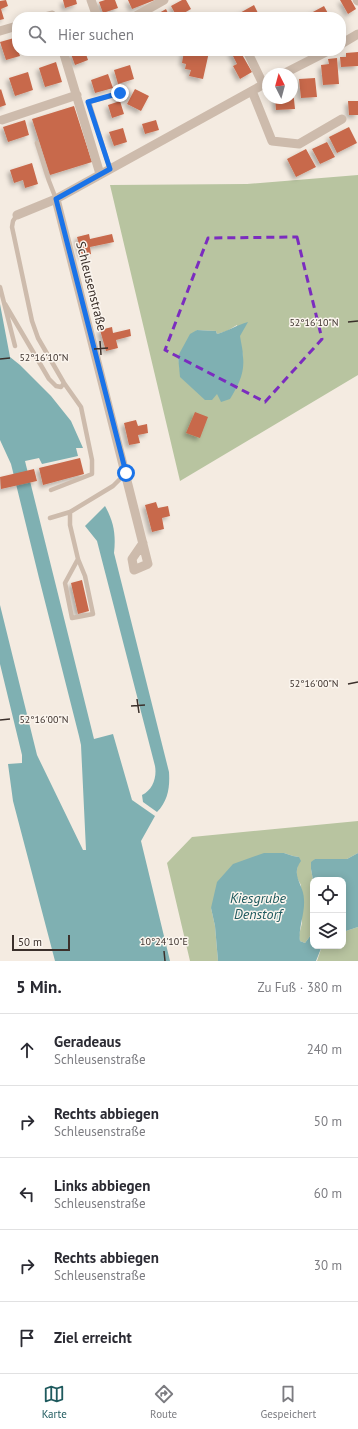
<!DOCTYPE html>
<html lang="de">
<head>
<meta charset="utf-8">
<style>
	:root { --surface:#fff; --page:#f2f2f3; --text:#2b2b33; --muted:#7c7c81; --line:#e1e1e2; --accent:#1f5a5e }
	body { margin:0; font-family:"PT Sans",sans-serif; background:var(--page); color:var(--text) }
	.controls { position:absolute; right:12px; bottom:12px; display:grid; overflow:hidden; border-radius:8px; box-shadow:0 2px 10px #0003 }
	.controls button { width:36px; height:36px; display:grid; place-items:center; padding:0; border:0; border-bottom:1px solid var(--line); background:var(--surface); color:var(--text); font:20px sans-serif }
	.compass { position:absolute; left:262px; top:68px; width:36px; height:36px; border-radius:50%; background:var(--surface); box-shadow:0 2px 10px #0003; rotate:354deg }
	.scale { position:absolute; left:12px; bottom:10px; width:58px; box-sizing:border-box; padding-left:4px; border:2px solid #3b302b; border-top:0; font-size:11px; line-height:14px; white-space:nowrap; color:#3b302b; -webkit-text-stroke:3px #fbf5ee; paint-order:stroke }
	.stop { position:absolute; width:12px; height:12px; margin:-9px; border:3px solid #1a73e8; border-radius:50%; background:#fff }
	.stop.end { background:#1a73e8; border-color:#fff; box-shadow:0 1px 4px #0008 }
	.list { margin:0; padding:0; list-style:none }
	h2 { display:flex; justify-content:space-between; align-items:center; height:52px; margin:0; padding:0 16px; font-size:17px }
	h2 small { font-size:13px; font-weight:400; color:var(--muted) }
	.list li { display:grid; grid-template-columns:26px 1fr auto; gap:12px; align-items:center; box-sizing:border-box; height:72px; padding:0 16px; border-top:1px solid var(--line) }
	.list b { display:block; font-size:15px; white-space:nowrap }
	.list p { margin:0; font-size:13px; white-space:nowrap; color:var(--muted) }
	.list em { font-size:13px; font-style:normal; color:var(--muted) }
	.icon { flex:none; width:22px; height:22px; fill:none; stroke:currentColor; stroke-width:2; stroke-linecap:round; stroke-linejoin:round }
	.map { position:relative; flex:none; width:358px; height:961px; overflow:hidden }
	.search { position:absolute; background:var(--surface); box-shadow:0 2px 10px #0003; left:12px; right:12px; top:12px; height:44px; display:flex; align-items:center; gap:10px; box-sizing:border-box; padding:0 14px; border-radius:16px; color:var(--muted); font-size:15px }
	.sheet { height:412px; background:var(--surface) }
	nav { display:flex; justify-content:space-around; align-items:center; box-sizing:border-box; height:56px; border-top:1px solid var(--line); background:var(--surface); font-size:11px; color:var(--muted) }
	nav a { display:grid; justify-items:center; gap:2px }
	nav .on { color:var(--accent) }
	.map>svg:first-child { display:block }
	.green { fill:#b8c4a0; fill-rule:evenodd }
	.water { fill:#7fb0b2 }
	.building { fill:#c8694b; filter:url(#shadow) }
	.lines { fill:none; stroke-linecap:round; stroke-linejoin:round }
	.service { stroke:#cdbbac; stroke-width:4.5 }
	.minor { stroke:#cdbbac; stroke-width:9 }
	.route { stroke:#1a73e8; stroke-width:5 }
	.marked { fill:none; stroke:#7b2cbf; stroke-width:3; stroke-dasharray:8 5; stroke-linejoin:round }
	.ticks { fill:none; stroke:#3b302b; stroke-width:1.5 }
	.labels { text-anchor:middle; stroke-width:3; stroke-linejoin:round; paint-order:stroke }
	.street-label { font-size:13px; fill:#3b302b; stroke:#fbf5ee }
	.water-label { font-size:14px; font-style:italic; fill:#1f5a5e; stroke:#fbf5ee }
	.ticks-label { font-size:10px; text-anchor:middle; fill:#3b302b; stroke:#fbf5ee; stroke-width:3; stroke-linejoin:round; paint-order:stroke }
</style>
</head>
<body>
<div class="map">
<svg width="358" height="961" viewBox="0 0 358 961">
	<defs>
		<filter id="shadow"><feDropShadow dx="-3" dy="3" stdDeviation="2" flood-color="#0004"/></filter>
	</defs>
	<rect width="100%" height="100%" fill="#f4ebe1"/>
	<path class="green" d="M358,175V375L180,481L110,185L247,184ZM237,325L243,357L197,392L181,377L178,356L197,330L216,331L217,334L227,331Z
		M358,821V853L347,859H315L311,869L313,880V932L305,943L300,941L299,935L302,923L301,885L296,876L299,857L293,856L284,853L211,908L215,926L218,961H190L167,863L192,837Z
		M358,927V961H317L322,946H343V932Z"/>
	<path class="water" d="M0,304L10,357L20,365L51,396L71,421L83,448H76L78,456L42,464L39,458L25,461L94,739L113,734L132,800L155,816L141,841L170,961H55L13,801L8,764L22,763V755L0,664V605L37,755L83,850H86L81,745L79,736L39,578L15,480L11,464L0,440Z
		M248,322L240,336C241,343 243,350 243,357C245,373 238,386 230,399L221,402L217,394L212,400H205L180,377L178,356L190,334L197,330L216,331L217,334C228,331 237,325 248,322Z
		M105,506C114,522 116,535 114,553L169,772C170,787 168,801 157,812L143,802L142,795C153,790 157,777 155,766L97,541L85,526Z
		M264,853H284L293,856L299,857L301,861C290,876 304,884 304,900C305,913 298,929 300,941L305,943L313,932V946H322L316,961H218L215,926L211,908L217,882L233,864Z
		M358,853V927L343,932V880H313L311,869V862L315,859H347Z"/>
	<path class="building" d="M6,0L8,6L1,9L4,19L0,20V1Z
		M63,0H76L77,4L65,8Z
		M105,0H115L118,8L103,13L99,2Z
		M128,0H155L132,9Z
		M182,0H186L191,9L177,17L171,6Z
		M340,0H351L356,9L348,14Z
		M254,5L260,17H240L238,14Z
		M324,6L330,17H314L311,13Z
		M166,9L170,17H152Z
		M14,38L20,56L6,60L0,42Z
		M80,51H85L88,60L75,65L71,54Z
		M184,51L209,52L203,79L189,76L191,70L185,69L186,64L182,63Z
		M232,51H240L252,72L240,79L233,66L237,64L231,52Z
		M358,52V66L341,67L340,57H346V53Z
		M337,58L339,84L323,85L321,65L329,64L328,59Z
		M56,62L62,82L45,87L39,68Z
		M130,65L134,79L118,84L114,70Z
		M28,72L33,90L15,96L9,78Z
		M108,74L113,88L95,93L91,80Z
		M315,78L317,97L301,98L299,79Z
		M1,89L6,105L0,107V90Z
		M135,89L149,96L141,111L127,104Z
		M292,90H293L295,109L276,110L275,98H292Z
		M120,101L124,114L112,118L108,105Z
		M348,101H358V115H349Z
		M74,106L92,162L50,175L32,119Z
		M25,120L29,135L8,142L3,127Z
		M156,120L159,130L145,134L142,124Z
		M349,127L357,143L337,153L329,137Z
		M123,128L127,142L114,146L109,132Z
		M327,142L335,157L320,164L312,149Z
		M306,149L316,167L296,177L287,159Z
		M32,163L38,184L25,188L23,180L14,183L10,170Z
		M89,234L90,239L112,234L114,242L90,247L91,254L82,256L77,237Z
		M112,327L113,333L130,329L131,336L116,340L118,348L106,351L100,330Z
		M195,412L208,417L200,438L186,433Z
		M136,420L138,426L147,424L148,433L138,435L140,443L129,445L124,423Z
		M80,458L84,474L43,485L39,468Z
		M34,469L37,481L1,489L0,477Z
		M156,502L158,508L168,506L170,516L162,518L164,529L152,532L145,505Z
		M82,580L89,611L78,614L71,583Z"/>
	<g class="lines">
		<path class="service" d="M37,143L49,181L56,199
			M110,169L89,102L120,93
			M17,215L13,221L12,227L32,321L38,338L64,383L81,407L92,460V474L51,490
			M0,287L15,346
			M5,304L49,379L56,386L61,387L64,383
			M50,518L70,512
			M78,559L65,583L72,618L93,614L85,576L78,559L70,525V512L113,486L125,474"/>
		<path class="minor" d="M91,0L97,17
			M357,0L358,1
			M44,17L52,15V17
			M134,17L164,0
			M0,31L17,26
			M341,44L358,34
			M63,51L100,174
			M247,51L263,84
			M283,74L328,51
			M252,91L272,141L299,144L342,119
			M2,120L77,95
			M56,199L148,564L134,570L132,559L143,543
			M17,215L56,199L268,82"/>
	</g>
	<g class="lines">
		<path class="route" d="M120,93L88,102L110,169L56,199L126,473"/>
	</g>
	<path class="marked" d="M297,237L322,339L265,402L165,350L208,238Z"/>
	<path class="ticks" d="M348,322L358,321M100,341L101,355M94,349L108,348M0,359L10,358M348,684L358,682M137,699L139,713M131,706L145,705M0,720L10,719M164,951L165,961"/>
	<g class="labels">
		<g class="street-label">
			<text transform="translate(92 286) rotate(76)" y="5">Schleusenstraße</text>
		</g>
		<g class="water-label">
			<text x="258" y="903">Kiesgrube<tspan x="258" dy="16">Denstorf</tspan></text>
		</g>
	</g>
	<g class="ticks-label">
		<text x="314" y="326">52°16'10"N</text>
		<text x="44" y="361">52°16'10"N</text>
		<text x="314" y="687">52°16'00"N</text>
		<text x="44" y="723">52°16'00"N</text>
		<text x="164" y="945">10°24'10"E</text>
	</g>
</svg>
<div class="controls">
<button><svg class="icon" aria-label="locate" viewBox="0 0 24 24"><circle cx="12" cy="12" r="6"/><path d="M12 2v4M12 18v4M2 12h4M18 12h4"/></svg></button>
<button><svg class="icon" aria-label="layers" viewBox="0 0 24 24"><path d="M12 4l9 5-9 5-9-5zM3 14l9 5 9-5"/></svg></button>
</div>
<svg class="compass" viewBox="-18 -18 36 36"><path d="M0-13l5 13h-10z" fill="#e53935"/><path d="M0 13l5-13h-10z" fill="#7c7c81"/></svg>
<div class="scale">50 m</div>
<div class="stop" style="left:126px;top:473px"></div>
<div class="stop end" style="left:120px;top:93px"></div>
<div class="search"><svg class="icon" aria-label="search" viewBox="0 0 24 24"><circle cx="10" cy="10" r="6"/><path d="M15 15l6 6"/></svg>Hier suchen</div>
</div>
<section class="sheet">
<h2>5 Min.<small>Zu Fuß · 380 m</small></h2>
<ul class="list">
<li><svg class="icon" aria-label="ahead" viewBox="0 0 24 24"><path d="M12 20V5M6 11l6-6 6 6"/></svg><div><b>Geradeaus</b><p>Schleusenstraße</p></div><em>240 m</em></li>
<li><svg class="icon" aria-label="right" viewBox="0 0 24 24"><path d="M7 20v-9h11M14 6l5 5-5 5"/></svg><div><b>Rechts abbiegen</b><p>Schleusenstraße</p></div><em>50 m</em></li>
<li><svg class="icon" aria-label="left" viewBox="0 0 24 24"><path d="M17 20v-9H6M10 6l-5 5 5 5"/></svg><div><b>Links abbiegen</b><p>Schleusenstraße</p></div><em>60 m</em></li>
<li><svg class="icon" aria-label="right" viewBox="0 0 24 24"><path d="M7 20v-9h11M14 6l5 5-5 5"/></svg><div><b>Rechts abbiegen</b><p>Schleusenstraße</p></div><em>30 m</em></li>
<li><svg class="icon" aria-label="arrive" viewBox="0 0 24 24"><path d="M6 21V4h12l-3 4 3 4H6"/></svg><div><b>Ziel erreicht</b></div></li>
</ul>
</section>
<nav>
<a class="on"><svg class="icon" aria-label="map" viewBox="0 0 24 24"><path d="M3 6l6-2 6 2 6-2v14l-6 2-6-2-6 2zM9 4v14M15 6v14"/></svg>Karte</a>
<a><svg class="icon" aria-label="directions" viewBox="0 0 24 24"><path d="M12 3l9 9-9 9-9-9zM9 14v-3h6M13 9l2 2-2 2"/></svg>Route</a>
<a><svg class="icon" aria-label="saved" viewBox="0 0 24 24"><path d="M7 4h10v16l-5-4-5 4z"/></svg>Gespeichert</a>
</nav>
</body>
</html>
